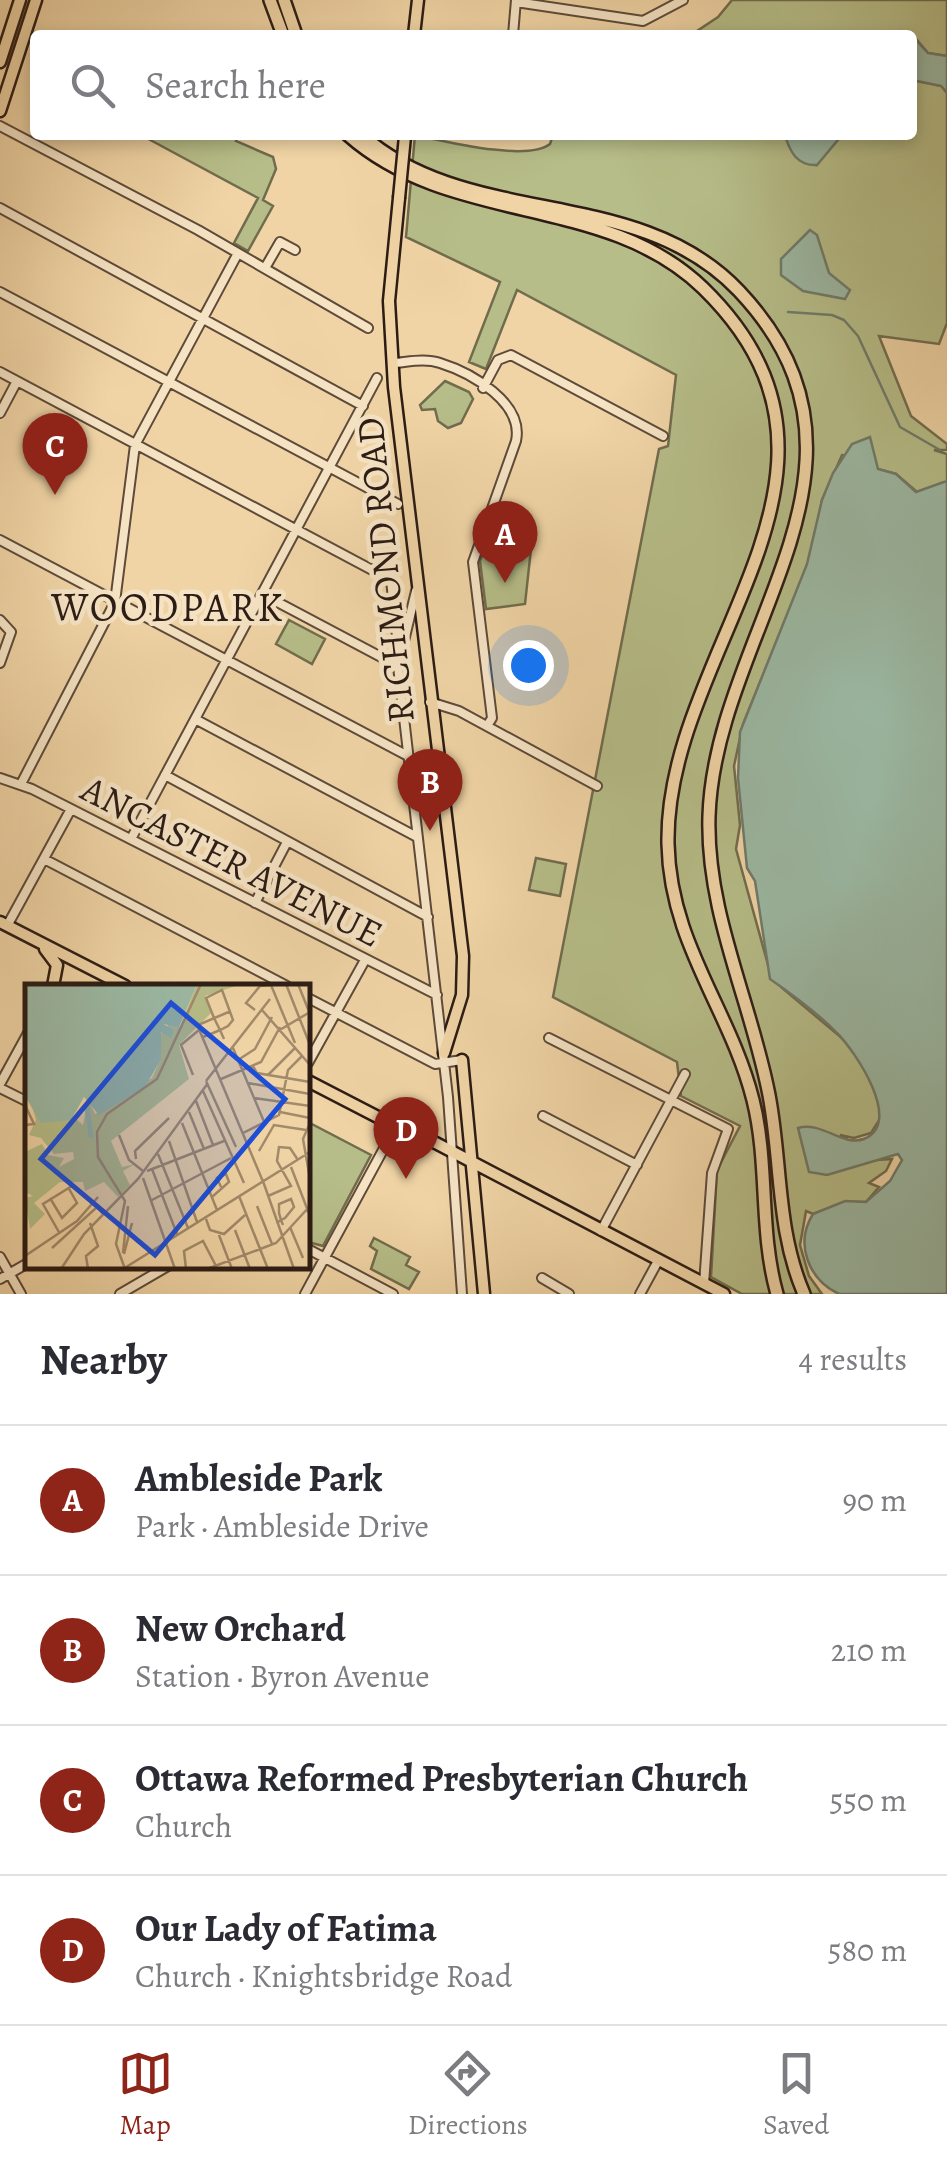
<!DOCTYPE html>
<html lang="en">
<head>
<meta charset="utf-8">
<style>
	:root { --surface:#fff; --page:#f7f7f7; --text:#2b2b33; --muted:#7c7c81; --line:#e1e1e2; --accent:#8f2418 }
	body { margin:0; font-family:Alegreya,serif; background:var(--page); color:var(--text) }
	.you { position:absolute; left:528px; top:665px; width:35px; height:35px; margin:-25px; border:8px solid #fff; border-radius:50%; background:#1a73e8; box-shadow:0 0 0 15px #1a73e833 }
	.badge { display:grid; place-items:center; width:65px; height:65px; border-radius:50%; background:var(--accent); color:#fff; font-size:32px; font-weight:700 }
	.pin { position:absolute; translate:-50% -82px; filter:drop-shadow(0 2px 5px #0008) }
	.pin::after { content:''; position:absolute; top:52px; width:35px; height:30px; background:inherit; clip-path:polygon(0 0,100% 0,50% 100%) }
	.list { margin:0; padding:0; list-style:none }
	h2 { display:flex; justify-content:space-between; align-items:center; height:130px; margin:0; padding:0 40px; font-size:42px }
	h2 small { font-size:32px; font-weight:400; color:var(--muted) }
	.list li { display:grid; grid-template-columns:65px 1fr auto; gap:30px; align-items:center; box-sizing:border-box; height:150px; padding:0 40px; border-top:2px solid var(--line) }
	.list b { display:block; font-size:38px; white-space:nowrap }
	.list p { margin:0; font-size:32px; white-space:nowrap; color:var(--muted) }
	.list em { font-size:32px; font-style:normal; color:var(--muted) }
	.icon { flex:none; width:55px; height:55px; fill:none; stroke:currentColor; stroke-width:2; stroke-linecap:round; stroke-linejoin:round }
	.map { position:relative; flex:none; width:947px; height:1294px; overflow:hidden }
	.search { position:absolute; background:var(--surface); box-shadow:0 5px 15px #0003; left:30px; right:30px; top:30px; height:110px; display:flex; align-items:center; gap:25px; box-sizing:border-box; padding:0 35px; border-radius:10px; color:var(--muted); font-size:38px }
	.sheet { height:730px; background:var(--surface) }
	nav { display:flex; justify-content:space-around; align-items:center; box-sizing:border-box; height:140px; border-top:2px solid var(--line); background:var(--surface); font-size:28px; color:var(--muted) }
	nav a { display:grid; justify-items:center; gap:5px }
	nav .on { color:var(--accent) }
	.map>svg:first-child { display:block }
	.green { fill:#b6bd88; stroke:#716c4e; stroke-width:2.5 }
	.water { fill:#9bb8a3; stroke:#6f7a6a; stroke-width:2.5 }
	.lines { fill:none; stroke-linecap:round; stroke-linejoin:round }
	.stream { stroke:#6f7a6a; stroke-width:2.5 }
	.minor-casing { stroke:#5d4a39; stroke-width:12 }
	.major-casing { stroke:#2c1c15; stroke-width:15 }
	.highway-casing { stroke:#2c1c15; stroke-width:16 }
	.minor { stroke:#f5e3c4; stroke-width:8 }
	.major { stroke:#f0d4a5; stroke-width:10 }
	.highway { stroke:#f0d4a5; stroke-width:11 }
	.major-bridge-casing { stroke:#2c1c15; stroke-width:15; stroke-linecap:butt }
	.major-bridge { stroke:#f0d4a5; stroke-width:10 }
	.labels { text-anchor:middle; stroke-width:9; stroke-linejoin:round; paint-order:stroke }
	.street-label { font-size:38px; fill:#2c1c15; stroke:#f5e3c4 }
	.neighbourhood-label { font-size:40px; letter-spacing:2.5px; fill:#2c1c15; stroke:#f5e3c4 }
	.inset-river { fill:none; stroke:#9bb8a3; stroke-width:5 }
	.inset-road { fill:none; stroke:#a28a6b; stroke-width:2.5 }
	.view { fill:#1d4ed8; fill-opacity:0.15; stroke:#1d4ed8; stroke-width:5 }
	.inset-edge { fill:none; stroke:#2c1c15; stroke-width:5 }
</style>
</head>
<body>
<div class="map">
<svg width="947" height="1294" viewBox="0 0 947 1294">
	<rect width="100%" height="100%" fill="#f0d4a5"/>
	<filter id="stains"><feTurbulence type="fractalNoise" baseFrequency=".002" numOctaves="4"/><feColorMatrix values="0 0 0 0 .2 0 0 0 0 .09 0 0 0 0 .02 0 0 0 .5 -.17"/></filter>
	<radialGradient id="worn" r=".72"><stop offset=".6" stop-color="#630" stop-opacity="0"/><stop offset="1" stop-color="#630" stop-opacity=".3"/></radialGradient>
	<path class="green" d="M732,0H947V56L928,53L917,40L912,43V35H691L718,17Z
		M912,80L942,86L947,93V323L939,344L879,336L911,416L947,444V450H934L947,454V481L917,492L896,474L878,469L873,459L842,455L822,500L812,554L743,724L734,766L740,825L736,849L770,972L782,988L855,1049L880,1100V1119L871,1133L854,1138L840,1135L851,1142L868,1138L877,1160L892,1159L886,1171L869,1183L879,1187L866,1202H845L813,1214L806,1211L800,1245L809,1276L822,1294H742L711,1277L717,1170L740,1126L681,1096L677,1062L553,997L659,449L668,446L676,375L517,290L486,369L469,362L500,282L406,237L415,135C444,141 527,162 550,144L553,135H785L789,146L816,165L842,135H912Z
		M141,135H240L236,141L273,157L276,169L263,200L273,206L248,251L234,243L258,198Z
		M445,381L469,392L473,399L461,423L448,428L438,421L435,409L422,410L420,405Z
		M487,542L531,549L525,604L486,609L480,561Z
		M289,620L325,639L312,664L276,644Z
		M536,858L566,864L560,896L529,890Z
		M308,1122L371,1155L323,1246L308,1242Z
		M374,1238L410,1257L406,1265L419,1272L409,1289L371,1269L377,1251L370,1246Z"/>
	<path class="water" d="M916,40L928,53L947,56V93L941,86L912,80V43Z
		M785,135H842L817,165C797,166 790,152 785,135Z
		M810,230L817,235L829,273L850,290L845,299L803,291L781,275V259Z
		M870,437L878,469L896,474L916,492L947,481V1294H839C809,1280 794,1244 813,1214L845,1201L866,1202L890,1181L902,1160L898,1154L827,1175L809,1172L798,1128C822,1121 843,1147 864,1139C904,1123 855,1051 837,1033C818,1013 793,995 770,979L755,881L747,868L738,778L740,732L807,564L822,500L833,473L852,444Z"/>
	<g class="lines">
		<path class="stream" d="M788,312L832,315L844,320L858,336L900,427L940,450"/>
		<defs>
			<path id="minor" d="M516,2L643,21L683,0
				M513,35L516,0
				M0,126L198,230L368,328
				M0,208L363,406
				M265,268L280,242L295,250
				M0,292L398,504
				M393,363C408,362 425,358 440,363C472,373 524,403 516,441L473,562L492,718L487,726
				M0,372L391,580L398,646
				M483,388L498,360L511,355L663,436
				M0,413L17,381
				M0,540L408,756
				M416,591L398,666L448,1097L462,1294
				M264,595L398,666
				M0,620L11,632L0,663
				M430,702L459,711L597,786
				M195,719L417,837
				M165,775L428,917
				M0,778L32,789L437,995
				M21,784L115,602L135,445L238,253
				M131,839L377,378
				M46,860L287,986
				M255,903L287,842
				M7,926L71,809
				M308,998L435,1064L462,1060
				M549,1038L728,1129L712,1173L704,1284
				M308,1063L365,960
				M0,1084L28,1033
				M0,1088L28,1102
				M543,1116L637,1165
				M601,1231L685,1074
				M308,1249L393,1294
				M0,1257L21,1294
				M542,1278L569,1294
				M0,1279L28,1263
				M120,1294L168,1266
				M305,1294L396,1126
				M640,1294L658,1261"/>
			<path id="major" d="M414,35L418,0
				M0,62L20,0
				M0,111L36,0
				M399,198L389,301L394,387L463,956L462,995L444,1053
				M0,922L125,986
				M45,949L57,965L53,986
				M462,1060L484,1294
				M308,1081L399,1128
				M396,1126L411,1130L724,1294"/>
			<path id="highway" d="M270,0L283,35
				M284,0L296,35
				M348,135C452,227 605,193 703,288C892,472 664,648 668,844C670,944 730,1009 753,1100C769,1164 759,1230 777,1294
				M362,135C469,230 637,183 739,291C904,466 715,629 709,816C706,913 751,1001 769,1095C782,1163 776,1229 804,1294"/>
		</defs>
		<use href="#minor" class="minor-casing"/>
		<use href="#major" class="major-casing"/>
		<use href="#highway" class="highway-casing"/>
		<use href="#minor" class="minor"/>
		<use href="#major" class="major"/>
		<use href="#highway" class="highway"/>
		<defs>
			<path id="major-bridge" d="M399,198L405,136"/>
		</defs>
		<use href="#major-bridge" class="major-bridge-casing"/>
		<use href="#major-bridge" class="major-bridge"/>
	</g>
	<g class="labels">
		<g class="street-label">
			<text transform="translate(385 570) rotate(-96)" y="13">RICHMOND ROAD</text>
			<text transform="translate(232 861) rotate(27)" y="13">ANCASTER AVENUE</text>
		</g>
		<g class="neighbourhood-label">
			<text x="168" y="621">WOODPARK</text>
		</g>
	</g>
	<g transform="translate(25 984)">
		<rect width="285" height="285" fill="#f0d4a5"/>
		<path d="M172,0H217L180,12L186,29L154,61L164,95L86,157L97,183L110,180L98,187L105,201L93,213L79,198L60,207L58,198H35L9,219L20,230L5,245L0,214L8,212L0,208V168L17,160L23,171L39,174L34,183L49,175L48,168L29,170L16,154L4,151L11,136L5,116L20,136L51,135L58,141L63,114L70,130L127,94L135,76L133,53L145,39L155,43Z" fill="#b6bd88"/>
		<path d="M0,0H172L154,43L138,40L149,46L146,54L136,48V75L120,103L74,131L59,113L46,136L16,139L0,112Z" fill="#9bb8a3"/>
		<path class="inset-river" d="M62,122L66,154"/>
		<path class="inset-road" d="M261,0L285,61M273,0L285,30M230,26L221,19L235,2L246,1L270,59M237,26L285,81M171,38L239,200M173,41L206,27M253,47L285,28M178,53L188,49L195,46L203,42L208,36L197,6L181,14L189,34L195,46L199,55M208,64L240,140M213,76L230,65L247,33M228,82L232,89L285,98M168,91L156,61L174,46M243,91L271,63M196,95L236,78L255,43M181,97L211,163M181,97L245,15M223,99L285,110M178,107L219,199M229,114L285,122M171,117L188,161M0,121L9,140L0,141M164,128L179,165M255,128L285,134M157,139L192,226M285,139L278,155L285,195M218,149L254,131L263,86L277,72M94,151L104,176L118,187M144,157L172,238M234,167L249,141L281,146M133,170L163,244M111,175L110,167L144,134M266,183L285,232M127,185L152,250M122,187L199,157M118,194L150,285M239,200L269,285M214,212L243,285M243,212L266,202L252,177L254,163L265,164L273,176M187,213L204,198L201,190L192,194L196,203M25,214L37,234L52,219L43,203M127,216L206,174M232,222L247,260M181,235L185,246L199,250L220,231M251,238H253L256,236L260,234L269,223L266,215L254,220V229L256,236L258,241M265,243L278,274M210,246L225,285M35,250L18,220L47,202L68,218M194,251L207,285M27,264L72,223L78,230M98,269L103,222M99,270L107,239M0,272L52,237L73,213M36,285L59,250L113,195L183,99M63,285L61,272L73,262L65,239M98,285L285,168M100,285L91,260L100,217L73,173L72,148L82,130L132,95L176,0M161,285L159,267L178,257L191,282M182,285L251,259L285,222"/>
		<path class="view" d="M146,19L260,115L130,271L16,175Z"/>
		<rect width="285" height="285" class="inset-edge"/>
	</g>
	<rect width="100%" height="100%" filter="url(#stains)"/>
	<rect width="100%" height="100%" fill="url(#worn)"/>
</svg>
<div class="you"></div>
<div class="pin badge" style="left:505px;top:583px">A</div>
<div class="pin badge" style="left:430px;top:831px">B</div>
<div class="pin badge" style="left:55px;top:495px">C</div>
<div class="pin badge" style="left:406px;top:1179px">D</div>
<div class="search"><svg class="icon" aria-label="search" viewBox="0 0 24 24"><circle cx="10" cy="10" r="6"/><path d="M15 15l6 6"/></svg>Search here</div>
</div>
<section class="sheet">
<h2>Nearby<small>4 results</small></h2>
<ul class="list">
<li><span class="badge">A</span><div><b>Ambleside Park</b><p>Park · Ambleside Drive</p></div><em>90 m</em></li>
<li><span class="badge">B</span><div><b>New Orchard</b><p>Station · Byron Avenue</p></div><em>210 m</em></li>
<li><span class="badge">C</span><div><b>Ottawa Reformed Presbyterian Church</b><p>Church</p></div><em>550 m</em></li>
<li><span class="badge">D</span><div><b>Our Lady of Fatima</b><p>Church · Knightsbridge Road</p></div><em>580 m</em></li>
</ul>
</section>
<nav>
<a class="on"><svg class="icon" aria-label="map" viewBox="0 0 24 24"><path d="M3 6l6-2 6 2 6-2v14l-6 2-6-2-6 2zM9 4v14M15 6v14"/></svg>Map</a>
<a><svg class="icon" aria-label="directions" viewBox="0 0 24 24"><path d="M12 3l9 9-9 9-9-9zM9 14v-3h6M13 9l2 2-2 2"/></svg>Directions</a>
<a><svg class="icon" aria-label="saved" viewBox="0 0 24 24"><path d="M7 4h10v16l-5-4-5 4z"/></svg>Saved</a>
</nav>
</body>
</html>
